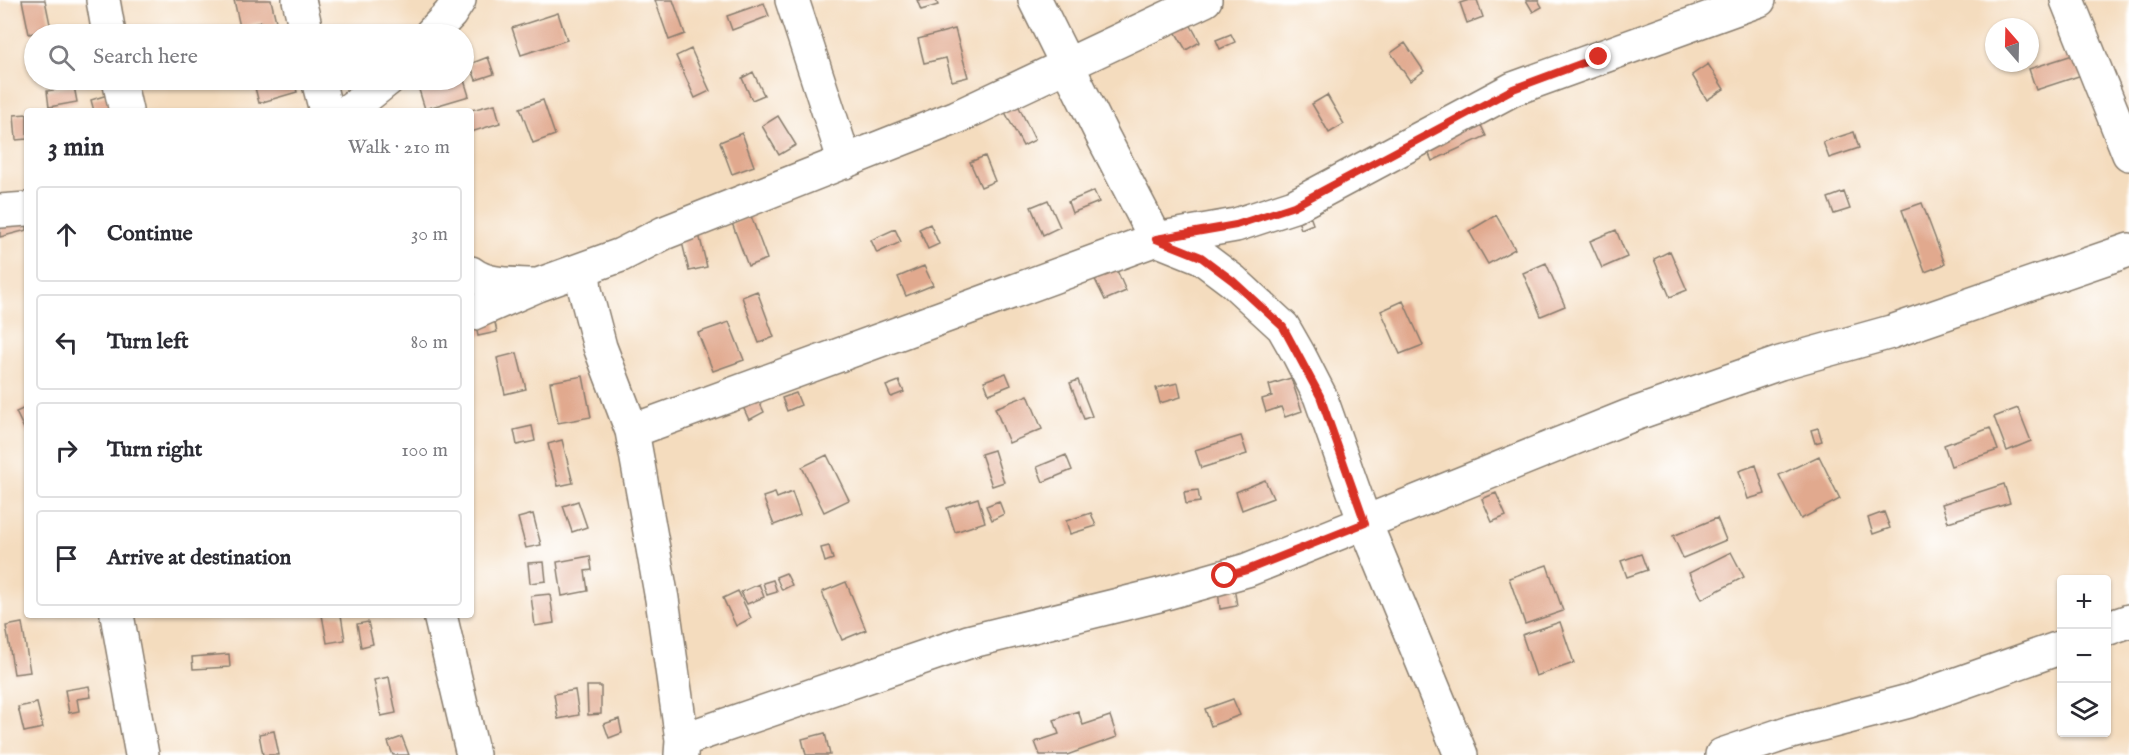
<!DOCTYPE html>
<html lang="en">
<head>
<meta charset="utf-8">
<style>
	:root { --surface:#fff; --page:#f7f7f7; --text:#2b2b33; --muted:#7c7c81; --line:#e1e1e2 }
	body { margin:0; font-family:"IM FELL English",serif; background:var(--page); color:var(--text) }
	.controls { position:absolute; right:18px; bottom:18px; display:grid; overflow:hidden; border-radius:6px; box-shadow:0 2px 4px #0004 }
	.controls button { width:54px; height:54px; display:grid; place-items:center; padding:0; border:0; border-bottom:2px solid var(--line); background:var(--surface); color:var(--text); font:30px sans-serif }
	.compass { position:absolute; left:1985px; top:18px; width:54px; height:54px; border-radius:50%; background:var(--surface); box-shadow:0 2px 4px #0004; rotate:340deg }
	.stop { position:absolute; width:18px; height:18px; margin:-14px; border:4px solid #d93025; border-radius:50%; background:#fff }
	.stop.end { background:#d93025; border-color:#fff; box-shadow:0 2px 6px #0008 }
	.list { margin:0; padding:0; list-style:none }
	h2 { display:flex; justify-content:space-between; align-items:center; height:78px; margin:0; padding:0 24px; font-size:26px }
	h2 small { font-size:20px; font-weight:400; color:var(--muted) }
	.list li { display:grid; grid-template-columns:39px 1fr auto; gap:18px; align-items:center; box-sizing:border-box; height:96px; margin:0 12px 12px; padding:0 12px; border:2px solid var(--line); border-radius:6px }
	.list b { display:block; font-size:22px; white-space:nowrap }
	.list em { font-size:20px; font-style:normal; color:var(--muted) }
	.icon { flex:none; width:33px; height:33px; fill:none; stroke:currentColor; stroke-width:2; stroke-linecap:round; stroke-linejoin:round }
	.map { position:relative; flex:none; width:2129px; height:755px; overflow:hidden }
	.search { position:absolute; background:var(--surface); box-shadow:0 2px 4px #0004; left:24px; top:24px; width:450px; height:66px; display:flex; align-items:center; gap:15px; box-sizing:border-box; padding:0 21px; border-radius:33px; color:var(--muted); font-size:22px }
	.panel { position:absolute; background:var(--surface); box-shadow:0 2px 4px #0004; left:24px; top:108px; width:450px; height:510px; border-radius:6px }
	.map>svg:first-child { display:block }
	.building { fill:#e1a98e }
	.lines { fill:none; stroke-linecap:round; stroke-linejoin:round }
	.minor-casing { stroke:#887c6d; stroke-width:36 }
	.minor { stroke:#fff; stroke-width:33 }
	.route { stroke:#d93025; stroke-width:8 }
</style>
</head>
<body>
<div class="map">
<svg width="2129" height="755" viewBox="0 0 2129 755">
	<rect width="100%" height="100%" fill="#fff"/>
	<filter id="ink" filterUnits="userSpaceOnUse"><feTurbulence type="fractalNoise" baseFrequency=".0167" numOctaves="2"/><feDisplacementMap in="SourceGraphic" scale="12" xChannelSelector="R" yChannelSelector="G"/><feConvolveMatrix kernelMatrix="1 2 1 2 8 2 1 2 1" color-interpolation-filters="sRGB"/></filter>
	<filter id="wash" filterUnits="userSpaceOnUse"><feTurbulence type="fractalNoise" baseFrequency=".008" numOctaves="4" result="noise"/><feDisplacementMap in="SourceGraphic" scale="24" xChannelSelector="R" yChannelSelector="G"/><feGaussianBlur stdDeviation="1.35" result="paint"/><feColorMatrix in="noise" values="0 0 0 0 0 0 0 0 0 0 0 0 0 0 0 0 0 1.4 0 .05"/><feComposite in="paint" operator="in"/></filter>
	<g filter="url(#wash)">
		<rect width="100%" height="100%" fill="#f4dcbe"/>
		<g id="blocks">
			<path class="building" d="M22,0H45L51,29L29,34Z
				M234,0H271L279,34H264L261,22L240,27Z
				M655,0H673L685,34L669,40Z
				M917,0H936L938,5L921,10Z
				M1469,0H1477L1483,17L1467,23L1460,3Z
				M1526,0H1538L1542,7L1533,12Z
				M764,3L769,16L732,30L727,16Z
				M558,13L567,40L521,55L512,28Z
				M1185,15L1200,42L1186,50L1170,23Z
				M955,29L968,77L952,81L946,58L924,63L918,39Z
				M1231,34L1235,42L1220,49L1216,40Z
				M1405,43L1424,71L1410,81L1391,53Z
				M691,49L710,91L695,98L676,56Z
				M2082,52L2088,73L2036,90L2029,69Z
				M488,57L494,74L476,80L470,64Z
				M1708,64L1724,89L1707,100L1692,75Z
				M753,72L764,95L752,100L742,78Z
				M253,80H294L297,92L259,103Z
				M416,80H464L469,96L425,109Z
				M74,86L77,102L49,107L47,91Z
				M117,92L110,111H94L91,100Z
				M1327,95L1344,124L1329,133L1312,104Z
				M543,100L555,135L533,143L520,108Z
				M495,104L500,123L471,132V110Z
				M1018,105L1035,140L1023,146L1005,112Z
				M27,114V139L16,140L14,115Z
				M778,116L796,145L779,155L762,126Z
				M1478,119L1486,136L1432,161L1425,144Z
				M1854,132L1859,148L1829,158L1823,142Z
				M742,133L754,166L732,174L720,142Z
				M985,156L995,181L981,187L970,162Z
				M1094,191L1099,202L1072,213L1068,202Z
				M1844,192L1850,209L1834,214L1828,198Z
				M1048,200L1060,227L1043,235L1031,207Z
				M1922,203L1945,264L1925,272L1902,210Z
				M1308,210L1313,224L1301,229L1296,215Z
				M1496,215L1515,249L1488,264L1469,231Z
				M751,216L767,259L748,266L732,223Z
				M0,221L27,223V230L0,237Z
				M930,224L939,244L928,249L919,229Z
				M895,229L901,242L877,253L871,240Z
				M1616,230L1627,257L1602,268L1590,241Z
				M699,234L707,267L689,271L681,238Z
				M1670,251L1687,290L1670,297L1654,259Z
				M1112,259L1126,291L1105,300L1090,269Z
				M1546,263L1565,306L1541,316L1523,273Z
				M924,266L933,285L906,296L898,277Z
				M757,291L774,337L759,343L742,297Z
				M1403,301L1423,345L1400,354L1381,311Z
				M494,318L497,332L478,336L475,321Z
				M729,322L744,360L713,371L698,333Z
				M517,353L526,389L505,394L497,358Z
				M1006,373L1011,385L989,394L984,381Z
				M583,376L591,417L558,423L550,382Z
				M1291,378L1302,411L1285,417L1281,407L1266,412L1262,399L1272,396L1269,385Z
				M1078,380L1092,416L1084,419L1070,383Z
				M899,381L904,392L891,397L886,386Z
				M1178,383L1181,397L1160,403L1156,388Z
				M754,391L764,412L749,420L739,398Z
				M796,393L801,405L787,411L782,398Z
				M1028,395L1042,429L1009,443L995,408Z
				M27,407V435L16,412Z
				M2018,408L2031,441L2007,451L1994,417Z
				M532,426L535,441L517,445L514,430Z
				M1818,428L1822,441L1815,443L1811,430Z
				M1990,428L1998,450L1951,466L1944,445Z
				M1241,436L1247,454L1201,468L1195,450Z
				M562,440L573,483L558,486L548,444Z
				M994,450L1004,482L992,486L981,454Z
				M827,455L849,500L824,512L802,467Z
				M1066,455L1072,470L1043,482L1037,467Z
				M1819,456L1840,499L1801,519L1779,475Z
				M1756,465L1765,494L1748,499L1739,471Z
				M1265,480L1273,498L1242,510L1236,492Z
				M2004,484L2010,503L1948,522L1942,504Z
				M1198,490L1200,502L1186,504L1184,492Z
				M792,492L800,515L774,525L763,497L775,493L777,498Z
				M1496,493L1506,516L1492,522L1482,499Z
				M978,498L985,522L955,532L947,508Z
				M578,501L587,527L572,532L563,506Z
				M999,501L1004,514L992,520L986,506Z
				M1884,512L1890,528L1873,534L1868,518Z
				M1091,513L1096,526L1070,534L1066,521Z
				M533,514L541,545L526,548L518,518Z
				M1717,518L1726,540L1683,558L1673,536Z
				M829,546L833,559L825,562L821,548Z
				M1731,552L1744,577L1702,599L1689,573Z
				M1641,554L1647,570L1627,577L1621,561Z
				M590,556L592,570L585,571L588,591L562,596L557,562Z
				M544,562L546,581L530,583L528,563Z
				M1547,565L1563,611L1525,624L1509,578Z
				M786,573L792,585L782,590L776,577Z
				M773,580L777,592L767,595L763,583Z
				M846,582L866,630L842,640L822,592Z
				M759,584L764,597L747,604L741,592Z
				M1234,587L1237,606L1220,609L1218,590Z
				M738,591L751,618L736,626L723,598Z
				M550,594L554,623L535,626L531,596Z
				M322,615H341L345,640L327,643Z
				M368,622L373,644L361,647L357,624Z
				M1560,622L1574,663L1536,676L1522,635Z
				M22,623L30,672L14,674L6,626Z
				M229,654L230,667L193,669L192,657Z
				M389,677L396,713L381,716L374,680Z
				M89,686L91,697L77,699L79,711L69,713L65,690Z
				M587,686H601V714L588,715Z
				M575,690L579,715L558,719L554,694Z
				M1233,699L1240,715L1211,726L1205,709Z
				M37,703L43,728L24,732L18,707Z
				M1078,711L1083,725L1110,716L1117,737L1067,755H1040L1035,742L1059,734L1054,720Z
				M619,719L622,733L609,738L604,724Z
				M274,731L279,755H263L259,734Z
				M825,733L830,755H806L802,739Z
				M402,737L409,755H393L388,742Z"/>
		</g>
	</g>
	<g filter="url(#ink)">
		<use href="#blocks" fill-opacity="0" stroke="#887c6d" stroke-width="1.5"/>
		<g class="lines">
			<defs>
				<path id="minor" d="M103,0L109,34
					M299,0L307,34
					M792,0L845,162
					M1035,0L1102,135L1156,239L1201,257L1233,281L1283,327L1299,355L1320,396L1365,523L1461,755
					M2067,0L2129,154
					M431,34L450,14L459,0
					M119,80L126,111
					M318,80L326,111
					M348,111L387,80
					M0,211L27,209
					M583,269L585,290L600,347L632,431L662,599L682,740L681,755
					M471,273C487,286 514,284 533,285
					M471,314L538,285L621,255L664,233L957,117L1205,0
					M632,431L1156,239L1236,225L1294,206L1513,89L1759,0
					M117,615L142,755
					M440,615L473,755
					M2106,629L2129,621
					M682,740L968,642L1159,595L1247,570L1629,416L1780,363L1891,332L2129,250
					M1722,755L1787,733L1909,701L2062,647"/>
			</defs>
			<use href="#minor" class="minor-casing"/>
			<use href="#minor" class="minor"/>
		</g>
	</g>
	<g class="lines" filter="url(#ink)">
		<path class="route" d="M1225,576L1247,570L1365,523L1320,396L1283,327L1233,281L1201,257L1156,239L1236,225L1294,206L1513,89L1599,57"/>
	</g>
</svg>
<div class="controls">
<button>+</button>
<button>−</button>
<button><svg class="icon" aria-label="layers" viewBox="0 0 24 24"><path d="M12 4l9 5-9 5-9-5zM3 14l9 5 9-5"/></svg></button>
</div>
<svg class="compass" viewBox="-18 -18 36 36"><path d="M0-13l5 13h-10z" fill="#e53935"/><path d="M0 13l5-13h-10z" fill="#7c7c81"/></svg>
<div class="stop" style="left:1225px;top:576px"></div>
<div class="stop end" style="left:1599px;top:57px"></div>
<div class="search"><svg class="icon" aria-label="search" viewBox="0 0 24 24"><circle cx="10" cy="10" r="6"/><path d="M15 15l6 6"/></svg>Search here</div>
<section class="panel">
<h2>3 min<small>Walk · 210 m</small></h2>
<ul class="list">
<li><svg class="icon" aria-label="ahead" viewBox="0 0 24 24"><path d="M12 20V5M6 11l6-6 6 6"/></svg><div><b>Continue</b></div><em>30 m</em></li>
<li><svg class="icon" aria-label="left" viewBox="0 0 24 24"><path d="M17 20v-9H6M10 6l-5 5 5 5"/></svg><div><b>Turn left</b></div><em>80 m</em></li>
<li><svg class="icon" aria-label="right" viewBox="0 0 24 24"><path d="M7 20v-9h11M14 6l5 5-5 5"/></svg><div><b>Turn right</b></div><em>100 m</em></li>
<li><svg class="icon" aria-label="arrive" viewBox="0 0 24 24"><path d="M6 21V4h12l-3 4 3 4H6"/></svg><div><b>Arrive at destination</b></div></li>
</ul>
</section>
</div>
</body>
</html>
